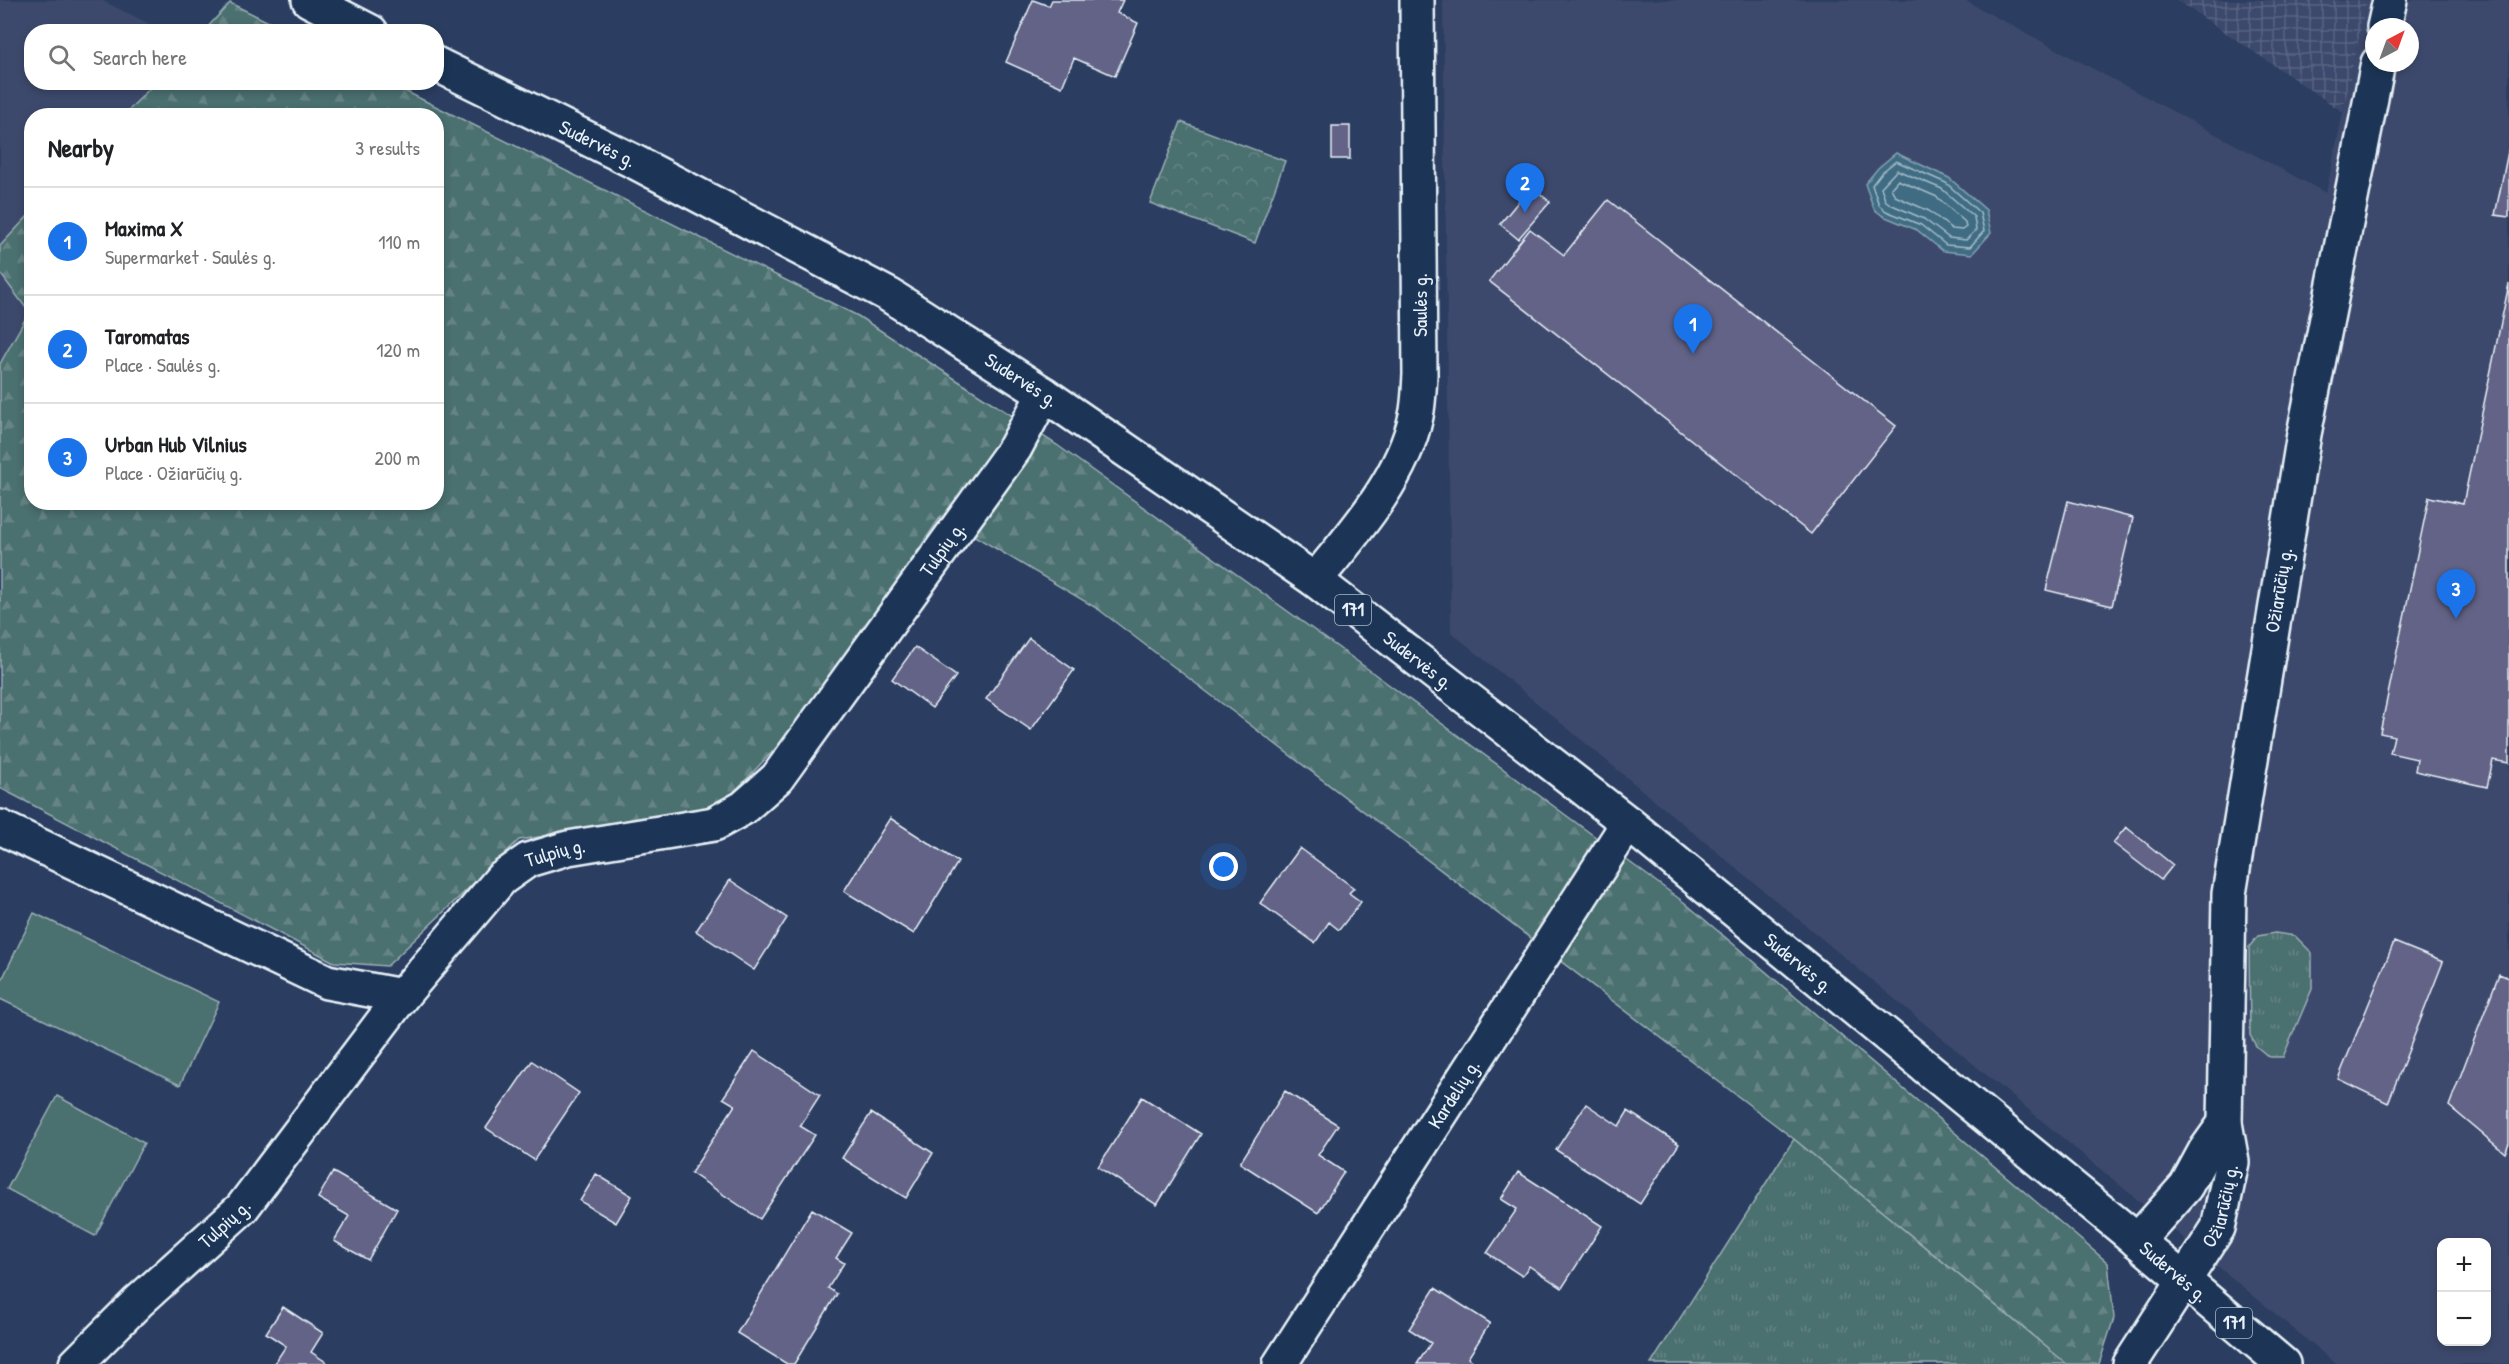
<!DOCTYPE html>
<html lang="en">
<head>
<meta charset="utf-8">
<style>
	:root { --surface:#fff; --page:#f6f6f6; --text:#202124; --muted:#757577; --line:#e0e0e0; --accent:#1a73e8 }
	body { margin:0; font-family:"Patrick Hand",sans-serif; background:var(--page); color:var(--text) }
	.controls { position:absolute; right:18px; bottom:18px; display:grid; overflow:hidden; border-radius:12px; box-shadow:0 3px 9px #0003 }
	.controls button { width:54px; height:54px; display:grid; place-items:center; padding:0; border:0; border-bottom:2px solid var(--line); background:var(--surface); color:var(--text); font:30px sans-serif }
	.compass { position:absolute; left:2365px; top:18px; width:54px; height:54px; border-radius:50%; background:var(--surface); box-shadow:0 3px 9px #0003; rotate:41deg }
	.you { position:absolute; left:1224px; top:867px; width:21px; height:21px; margin:-15px; border:4px solid #fff; border-radius:50%; background:#1a73e8; box-shadow:0 0 0 9px #1a73e833 }
	.badge { display:grid; place-items:center; width:39px; height:39px; border-radius:50%; background:var(--accent); color:#fff; font-size:20px; font-weight:700 }
	.pin { position:absolute; translate:-50% -50px; filter:drop-shadow(0 2px 3px #0008) }
	.pin::after { content:''; position:absolute; top:32px; width:21px; height:18px; background:inherit; clip-path:polygon(0 0,100% 0,50% 100%) }
	.list { margin:0; padding:0; list-style:none }
	h2 { display:flex; justify-content:space-between; align-items:center; height:78px; margin:0; padding:0 24px; font-size:26px }
	h2 small { font-size:20px; font-weight:400; color:var(--muted) }
	.list li { display:grid; grid-template-columns:39px 1fr auto; gap:18px; align-items:center; box-sizing:border-box; height:108px; padding:0 24px; border-top:2px solid var(--line) }
	.list b { display:block; font-size:22px; white-space:nowrap }
	.list p { margin:0; font-size:20px; white-space:nowrap; color:var(--muted) }
	.list em { font-size:20px; font-style:normal; color:var(--muted) }
	.icon { flex:none; width:33px; height:33px; fill:none; stroke:currentColor; stroke-width:2; stroke-linecap:round; stroke-linejoin:round }
	.map { position:relative; flex:none; width:2509px; height:1364px; overflow:hidden }
	.search { position:absolute; background:var(--surface); box-shadow:0 3px 9px #0003; left:24px; top:24px; width:420px; height:66px; display:flex; align-items:center; gap:15px; box-sizing:border-box; padding:0 21px; border-radius:24px; color:var(--muted); font-size:22px }
	.panel { position:absolute; background:var(--surface); box-shadow:0 3px 9px #0003; left:24px; top:108px; width:420px; height:402px; border-radius:24px }
	.map>svg:first-child { display:block }
	.built { fill:#3c496c; fill-rule:evenodd }
	.industrial { fill:url(#industrial-grid) }
	.grass { fill:url(#grass-tufts); stroke:#9ab0b4; stroke-width:1.5 }
	.forest { fill:url(#forest-firs); stroke:#9ab0b4; stroke-width:1.5 }
	.park { fill:url(#park-crowns); stroke:#9ab0b4; stroke-width:1.5 }
	.pitch { fill:#4c6f70; stroke:#9ab0b4; stroke-width:1.5 }
	.water { fill:#406c83; stroke:#83a1b2; stroke-width:1.5 }
	.lines { fill:none; stroke-linecap:round; stroke-linejoin:round }
	.shore { stroke:#a5bcc9; stroke-width:1.5 }
	.building { fill:#646487; stroke:#e8f1f8; stroke-width:1.5 }
	.minor-casing { stroke:#e8f1f8; stroke-width:38 }
	.major-casing { stroke:#e8f1f8; stroke-width:38 }
	.minor { stroke:#1d3557; stroke-width:33 }
	.major { stroke:#1d3557; stroke-width:33 }
	.labels { text-anchor:middle; stroke-width:6; stroke-linejoin:round; paint-order:stroke }
	.shield { fill:#1d3557; stroke:#abb9c8; stroke-width:1.5 }
	.shield-label { font-size:18px; font-weight:bold; fill:#e8f1f8 }
	.street-label { font-size:20px; fill:#e8f1f8; stroke:#1d3557 }
</style>
</head>
<body>
<div class="map">
<svg width="2509" height="1364" viewBox="0 0 2509 1364">
	<defs>
		<pattern id="industrial-grid" width="8" height="8" patternUnits="userSpaceOnUse" patternTransform="scale(1.5)"><rect width="8" height="8" fill="#3c496c"/><path d="M0 4h8M4 0v8" fill="none" stroke="#586482"/></pattern>
		<pattern id="grass-tufts" width="24" height="20" patternUnits="userSpaceOnUse" patternTransform="scale(1.5)"><rect width="24" height="20" fill="#4c6f70"/><path d="M3 7l-1-3M5 7V3M7 7l1-3M15 17l-1-3M17 17v-4M19 17l1-3" fill="none" stroke="#668485"/></pattern>
		<pattern id="forest-firs" width="22" height="20" patternUnits="userSpaceOnUse" patternTransform="scale(1.5)"><rect width="22" height="20" fill="#4c6f70"/><path d="M5 1l3.5 6h-7zM16 11l3.5 6h-7z" fill="#668485"/></pattern>
		<pattern id="park-crowns" width="20" height="18" patternUnits="userSpaceOnUse" patternTransform="scale(1.5)"><rect width="20" height="18" fill="#4c6f70"/><path d="M2 6a3 3 0 1 1 6 0M12 15a3 3 0 1 1 6 0" fill="none" stroke="#668485"/></pattern>
	</defs>
	<rect width="100%" height="100%" fill="#2b3e61"/>
	<filter id="ink" filterUnits="userSpaceOnUse"><feTurbulence type="fractalNoise" baseFrequency=".0167" numOctaves="2"/><feDisplacementMap in="SourceGraphic" scale="12" xChannelSelector="R" yChannelSelector="G"/><feConvolveMatrix kernelMatrix="1 2 1 2 8 2 1 2 1" color-interpolation-filters="sRGB"/></filter>
	<g filter="url(#ink)">
		<path class="built" d="M0,0H101L164,31L32,32V82L155,83L124,115L32,116L31,213L0,246Z
			M1443,0H1964L2326,193L2367,0H2509V1364H2336L1451,632ZM2374,27H2410V63H2374ZM2442,1242H2486V1342H2442Z
			M0,273L29,312L0,364Z"/>
		<path class="industrial" d="M2177,0H2367L2343,112Z"/>
		<path class="grass" d="M2275,933L2295,936L2312,953V989L2283,1057H2269L2256,1046L2250,1035L2249,947L2258,936Z
			M1794,1139L2067,1364H1651Z"/>
		<path class="forest" d="M230,3L287,31H204Z
			M155,83H389L858,316L1057,445L1361,664L1685,903L2108,1263L2114,1318L2099,1364H2067L1794,1139L1098,609L941,516L808,714L717,810L519,840L387,966L334,962L0,788V364L29,312L0,273V246L31,213L32,502H436V116L124,115Z"/>
		<path class="park" d="M1181,122L1285,161L1255,243L1150,203Z"/>
		<path class="pitch" d="M34,913L219,1002L180,1085L0,999V984Z
			M57,1096L144,1143L95,1236L7,1189Z"/>
		<path class="water" d="M1896,153L1949,178L1986,210L1991,233L1972,254L1943,251L1917,230L1883,216L1874,209L1865,184L1878,168Z"/>
		<g class="lines">
			<path class="shore" d="M1896,161L1946,183L1980,213L1984,231L1970,247L1946,245L1921,225L1886,211L1879,205L1872,185L1882,172Z
				M1897,170L1942,189L1974,217L1976,230L1966,240L1949,238L1924,219L1890,204L1885,200L1881,187Z
				M1898,180L1937,197L1965,222L1966,227L1962,230L1952,229L1929,211L1895,196L1891,188Z"/>
		</g>
		<path class="building" d="M1033,0L1049,6L1052,0H1123L1117,13L1138,23L1115,76L1074,58L1062,87L1006,62Z
			M1332,126H1350V159H1332Z
			M2509,147V217L2495,215Z
			M1531,186L1550,202L1518,239L1500,224Z
			M1608,200L1896,426L1811,534L1489,281L1530,229L1564,255Z
			M2509,284V763L2493,760L2487,787L2415,771L2417,759L2390,753L2394,736L2380,733L2429,497L2463,504Z
			M2068,501L2133,518L2112,606L2046,590Z
			M1029,638L1074,670L1031,730L986,699Z
			M915,647L956,676L932,708L892,679Z
			M890,818L958,862L914,934L844,891Z
			M2126,827L2173,865L2161,880L2113,843Z
			M1300,848L1354,888L1349,893L1361,902L1339,930L1329,922L1315,943L1260,903Z
			M730,880L787,918L754,970L696,931Z
			M2394,942L2443,962L2388,1103L2338,1079Z
			M2499,974L2509,978V1143L2505,1153L2449,1106Z
			M754,1051L820,1095L800,1126L815,1135L760,1219L691,1173L735,1105L723,1098Z
			M532,1061L579,1093L534,1160L486,1128Z
			M1285,1091L1338,1125L1318,1155L1344,1172L1318,1213L1240,1163Z
			M1142,1097L1201,1134L1157,1205L1098,1167Z
			M1586,1104L1619,1126L1628,1111L1679,1144L1640,1204L1556,1150Z
			M871,1113L933,1153L906,1198L842,1158Z
			M333,1172L397,1209L368,1260L334,1241L349,1216L318,1198Z
			M1518,1172L1602,1226L1562,1288L1529,1266L1522,1276L1487,1253L1517,1209L1501,1199Z
			M596,1174L632,1196L616,1223L580,1201Z
			M812,1209L852,1233L836,1258L844,1263L828,1288L837,1294L794,1364H787L737,1333Z
			M1435,1288L1490,1323L1468,1358L1477,1364H1417L1431,1343L1409,1329Z
			M283,1307L323,1333L311,1352L329,1364H274L286,1346L266,1333Z"/>
		<g class="lines">
			<defs>
				<g id="minor">
					<path d="M2384,27L2390,0"/>
					<path d="M1315,580C1354,533 1403,478 1416,416C1419,403 1419,388 1420,375L1417,0"/>
					<path d="M0,827L327,982L402,996"/>
					<path d="M2137,1241L2186,1186L2205,1151L2225,1123"/>
					<path id="s1" d="M76,1364L138,1302L242,1208L402,996L501,879L528,860L568,848L714,824L743,808L777,778L1015,448L1044,394"/>
					<path id="s2" d="M1280,1364L1628,823"/>
					<path id="s3" d="M2130,1364L2218,1228L2232,1162L2225,1123L2229,894L2304,434L2378,63"/>
				</g>
				<g id="major">
					<path d="M309,0L371,32"/>
					<path id="s4" d="M436,64L635,162L889,295L1044,394L1315,580L1628,823L2122,1228L2283,1364"/>
				</g>
			</defs>
			<use href="#minor" class="minor-casing"/>
			<use href="#major" class="major-casing"/>
			<use href="#minor" class="minor"/>
			<use href="#major" class="major"/>
		</g>
	</g>
	<g class="labels">
		<g class="shield">
			<rect x="1335" y="595" width="36" height="30" rx="4.5"/>
			<rect x="2216" y="1308" width="36" height="30" rx="4.5"/>
		</g>
		<g class="shield-label">
			<text x="1353" y="616">171</text>
			<text x="2234" y="1329">171</text>
		</g>
		<g class="street-label">
			<text dy="7" stroke="none"><textPath href="#s4" startOffset="180">Sudervės g.</textPath></text>
			<text transform="translate(1420 305) rotate(-90)" y="7">Saulės g.</text>
			<text dy="7" stroke="none"><textPath href="#s4" startOffset="666">Sudervės g.</textPath></text>
			<text dy="7" stroke="none"><textPath href="#s1" startOffset="1230">Tulpių g.</textPath></text>
			<text dy="7" stroke="none"><textPath href="#s3" startOffset="806">Ožiarūčių g.</textPath></text>
			<text dy="7" stroke="none"><textPath href="#s4" startOffset="1152">Sudervės g.</textPath></text>
			<text dy="7" stroke="none"><textPath href="#s1" startOffset="708">Tulpių g.</textPath></text>
			<text dy="7" stroke="none"><textPath href="#s4" startOffset="1638">Sudervės g.</textPath></text>
			<text dy="7" stroke="none"><textPath href="#s2" startOffset="321">Kardelių g.</textPath></text>
			<text dy="7" stroke="none"><textPath href="#s3" startOffset="184">Ožiarūčių g.</textPath></text>
			<text dy="7" stroke="none"><textPath href="#s1" startOffset="204">Tulpių g.</textPath></text>
			<text dy="7" stroke="none"><textPath href="#s4" startOffset="2124">Sudervės g.</textPath></text>
		</g>
	</g>
</svg>
<div class="controls">
<button>+</button>
<button>−</button>
</div>
<svg class="compass" viewBox="-18 -18 36 36"><path d="M0-13l5 13h-10z" fill="#e53935"/><path d="M0 13l5-13h-10z" fill="#757577"/></svg>
<div class="you"></div>
<div class="pin badge" style="left:1693px;top:354px">1</div>
<div class="pin badge" style="left:1525px;top:213px">2</div>
<div class="pin badge" style="left:2456px;top:619px">3</div>
<div class="search"><svg class="icon" aria-label="search" viewBox="0 0 24 24"><circle cx="10" cy="10" r="6"/><path d="M15 15l6 6"/></svg>Search here</div>
<section class="panel">
<h2>Nearby<small>3 results</small></h2>
<ul class="list">
<li><span class="badge">1</span><div><b>Maxima X</b><p>Supermarket · Saulės g.</p></div><em>110 m</em></li>
<li><span class="badge">2</span><div><b>Taromatas</b><p>Place · Saulės g.</p></div><em>120 m</em></li>
<li><span class="badge">3</span><div><b>Urban Hub Vilnius</b><p>Place · Ožiarūčių g.</p></div><em>200 m</em></li>
</ul>
</section>
</div>
</body>
</html>
